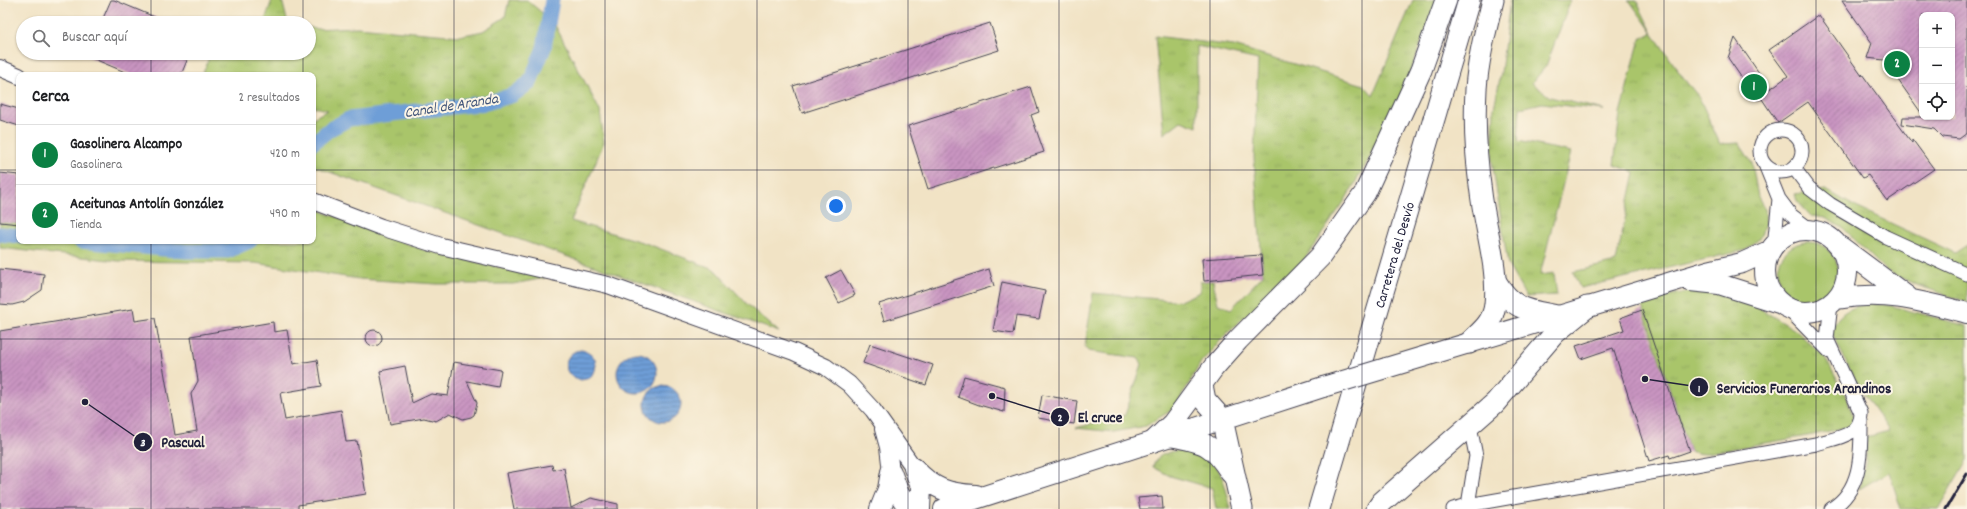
<!DOCTYPE html>
<html lang="es">
<head>
<meta charset="utf-8">
<style>
	:root { --surface:#fff; --page:#f6f6f6; --text:#202124; --muted:#757577; --line:#e0e0e0; --accent:#0b8043 }
	body { margin:0; font-family:Dekko,sans-serif; background:var(--page); color:var(--text) }
	.controls { position:absolute; right:12px; top:12px; display:grid; overflow:hidden; border-radius:8px; box-shadow:0 1px 3px #0004 }
	.controls button { width:36px; height:36px; display:grid; place-items:center; padding:0; border:0; border-bottom:1px solid var(--line); background:var(--surface); color:var(--text); font:20px sans-serif }
	.you { position:absolute; left:836px; top:206px; width:14px; height:14px; margin:-10px; border:3px solid #fff; border-radius:50%; background:#1a73e8; box-shadow:0 0 0 6px #1a73e833 }
	.badge { display:grid; place-items:center; width:26px; height:26px; border-radius:50%; background:var(--accent); color:#fff; font-size:13px; font-weight:700 }
	.pin { position:absolute; translate:-50% -50%; border:2px solid #fff; box-shadow:0 1px 4px #0006 }
	.list { margin:0; padding:0; list-style:none }
	h2 { display:flex; justify-content:space-between; align-items:center; height:52px; margin:0; padding:0 16px; font-size:17px }
	h2 small { font-size:13px; font-weight:400; color:var(--muted) }
	.list li { display:grid; grid-template-columns:26px 1fr auto; gap:12px; align-items:center; box-sizing:border-box; height:60px; padding:0 16px; border-top:1px solid var(--line) }
	.list b { display:block; font-size:15px; white-space:nowrap }
	.list p { margin:0; font-size:13px; white-space:nowrap; color:var(--muted) }
	.list em { font-size:13px; font-style:normal; color:var(--muted) }
	.icon { flex:none; width:22px; height:22px; fill:none; stroke:currentColor; stroke-width:2; stroke-linecap:round; stroke-linejoin:round }
	.map { position:relative; flex:none; width:1967px; height:509px; overflow:hidden }
	.search { position:absolute; background:var(--surface); box-shadow:0 1px 3px #0004; left:16px; top:16px; width:300px; height:44px; display:flex; align-items:center; gap:10px; box-sizing:border-box; padding:0 14px; border-radius:22px; color:var(--muted); font-size:15px }
	.panel { position:absolute; background:var(--surface); box-shadow:0 1px 3px #0004; left:16px; top:72px; width:300px; height:172px; border-radius:8px }
	.map>svg:first-child { display:block }
	.grass { fill:url(#grass-tufts); stroke:#667453 }
	.garden { fill:#a9c56b; stroke:#667453 }
	.water { fill:url(#water-rules); stroke:#486089 }
	.lines { fill:none; stroke-linecap:round; stroke-linejoin:round }
	.canal { stroke:#6e9ed7; stroke-width:15 }
	.building { fill:url(#building-hatch) }
	.minor-casing { stroke:#413f50; stroke-width:15 }
	.tertiary-casing { stroke:#413f50; stroke-width:18 }
	.primary-casing { stroke:#413f50; stroke-width:22 }
	.trunk-casing { stroke:#413f50; stroke-width:23 }
	.minor { stroke:#fff; stroke-width:13 }
	.tertiary { stroke:#fff; stroke-width:16 }
	.primary { stroke:#fff; stroke-width:20 }
	.trunk { stroke:#fff; stroke-width:21 }
	.rail { stroke:#22223b; stroke-width:3 }
	.primary-bridge-casing { stroke:#413f50; stroke-width:22; stroke-linecap:butt }
	.primary-bridge { stroke:#fff; stroke-width:20 }
	.grid { fill:none; stroke:#22223b; stroke-width:1; stroke-opacity:0.55 }
	.labels { text-anchor:middle; stroke-width:4; stroke-linejoin:round; paint-order:stroke }
	.street-label { font-size:14px; fill:#22223b; stroke:#fcf5e5 }
	.water-label { font-size:15px; font-style:italic; fill:#405479; stroke:#fcf5e5 }
	.leader { fill:none; stroke:#22223b; stroke-width:1.5 }
	.callout-dot { fill:#22223b; stroke:#fcf5e5; stroke-width:1.5 }
	.mark-label { font-size:12px; text-anchor:middle; font-weight:bold; fill:#fff }
	.callout-label { font-size:15px; text-anchor:middle; font-weight:bold; fill:#22223b; stroke:#fcf5e5; stroke-width:4; stroke-linejoin:round; paint-order:stroke }
</style>
</head>
<body>
<div class="map">
<svg width="1967" height="509" viewBox="0 0 1967 509">
	<defs>
		<pattern id="grass-tufts" width="24" height="20" patternUnits="userSpaceOnUse"><rect width="24" height="20" fill="#a9c56b"/><path d="M3 7l-1-3M5 7V3M7 7l1-3M15 17l-1-3M17 17v-4M19 17l1-3" fill="none" stroke="#91a95e"/></pattern>
		<pattern id="water-rules" width="6" height="5" patternUnits="userSpaceOnUse"><rect width="6" height="5" fill="#6e9ed7"/><path d="M0 2.5h6" fill="none" stroke="#5a80b0"/></pattern>
		<pattern id="building-hatch" width="6" height="6" patternUnits="userSpaceOnUse"><rect width="6" height="6" fill="#c994c1"/><path d="M-1 1l2-2M0 6l6-6M5 7l2-2" fill="none" stroke="#a3789e"/></pattern>
	</defs>
	<rect width="100%" height="100%" fill="#fcf5e5"/>
	<filter id="ink" filterUnits="userSpaceOnUse"><feTurbulence type="fractalNoise" baseFrequency=".025" numOctaves="2"/><feDisplacementMap in="SourceGraphic" scale="8" xChannelSelector="R" yChannelSelector="G"/><feConvolveMatrix kernelMatrix="1 2 1 2 8 2 1 2 1" color-interpolation-filters="sRGB"/></filter>
	<filter id="wash" filterUnits="userSpaceOnUse"><feTurbulence type="fractalNoise" baseFrequency=".012" numOctaves="4" result="noise"/><feDisplacementMap in="SourceGraphic" scale="16" xChannelSelector="R" yChannelSelector="G"/><feGaussianBlur stdDeviation="0.9" result="paint"/><feColorMatrix in="noise" values="0 0 0 0 0 0 0 0 0 0 0 0 0 0 0 0 0 1.4 0 .05"/><feComposite in="paint" operator="in"/></filter>
	<g filter="url(#wash)">
		<rect width="100%" height="100%" fill="#f1e3c5"/>
		<path class="grass" d="M272,0H282L287,20L296,23H264Z
			M509,0H527L554,23L600,111L604,142L571,221L645,243L714,269L748,305L779,332L313,166V118L328,110L313,107V75H202L211,53H309V27L315,29L357,27L459,36L483,31L505,17Z
			M1413,0H1437L1406,84L1369,159L1344,202L1295,273L1231,329L1201,362L1175,408L1146,426L1114,432L1076,428L1125,415L1142,364L1138,358L1088,351L1085,346L1093,293L1180,301L1200,292V281H1213L1218,304L1231,309L1263,275L1254,158L1258,60L1197,46V127L1181,121L1164,134L1155,36L1234,46L1364,85L1373,95Z
			M1510,0H1571L1546,66L1532,83L1550,97L1604,110L1542,103L1520,108L1518,141L1571,152L1540,275L1554,273L1557,295L1526,297L1508,265L1492,161L1494,108L1501,73Z
			M1629,0H1636L1652,32L1683,78L1699,97L1720,144L1739,143L1752,163L1758,197L1765,209L1766,224L1759,239L1746,250L1580,288L1573,272L1616,262L1635,172L1614,165L1620,113L1640,39L1652,32Z
			M1826,190L1856,207L1955,253L1967,245V302L1917,285L1886,271L1843,228L1825,218L1811,216L1797,201L1795,194Z
			M313,208L421,249L545,278L513,284H437L359,279L255,263L118,261L0,248V222L19,224V241H313Z
			M1688,292H1712L1733,298L1761,309L1795,330L1824,356L1844,392L1853,416L1851,426L1813,435L1701,454L1690,451L1640,300Z
			M1865,303L1888,305L1967,326V460L1938,509H1901L1889,472L1859,489L1866,460V437L1889,431L1857,384L1831,331C1839,312 1847,310 1865,303Z
			M1186,450C1221,456 1223,478 1231,509H1216L1212,488L1170,476L1153,467C1157,452 1173,451 1186,450Z"/>
		<path class="garden" d="M1778 272a30 30 0 1 1 60 0a30 30 0 1 1-60 0Z"/>
		<path class="water" d="M566 365a15 15 0 1 1 30 0a15 15 0 1 1-30 0Z
			M617 373a20 20 0 1 1 40 0a20 20 0 1 1-40 0Z
			M645 404a18 18 0 1 1 36 0a18 18 0 1 1-36 0Z"/>
		<g class="lines">
			<path class="canal" d="M313,143L330,129L349,119L486,103L513,95L530,82L544,48L552,0
				M0,234L19,236
				M80,241L186,251H228L250,241"/>
		</g>
		<g id="blocks">
			<path class="building" d="M111,0H114L169,23H101Z
				M1842,0H1967V133L1959,139L1942,137L1934,129L1902,124L1903,117H1952V15H1922V114L1884,60L1867,58L1872,43Z
				M1819,15L1862,76V74L1912,143V139L1934,169L1887,201L1868,175L1863,178L1808,102L1778,123L1762,99L1757,100L1728,58L1735,38L1770,89L1788,76L1769,50Z
				M990,23L999,50L802,113L793,86Z
				M80,53H190L181,75H132Z
				M1031,87L1039,112L1031,115L1044,152L928,189L908,126Z
				M0,104L19,109V126L0,120Z
				M0,173L19,175V224L0,222Z
				M1261,255L1263,275L1204,281L1202,259Z
				M0,269L44,274L42,290L24,302L12,305L0,304Z
				M989,269L994,286L884,321L879,304Z
				M841,270L855,295L839,303L826,278Z
				M1002,282L1045,291L1039,319L1016,316L1013,334L993,331Z
				M133,309L135,321L155,318L175,435L197,431L191,394L198,381L191,336L273,322L274,332L287,330L293,364L317,360L321,386L280,393L285,420L341,410L346,442L357,441L366,494L298,505V509H0V331Z
				M1642,310L1690,451L1670,458L1669,455L1649,461L1613,348L1581,359L1576,346L1624,330L1620,318Z
				M366 338a8 8 0 1 1 16 0a8 8 0 1 1-16 0Z
				M870,344L933,365L926,385L863,363Z
				M454,362L501,370L498,387L467,381L477,403L474,415L471,417L463,419L450,413L436,421L424,418L390,424L380,371L405,366L412,403L431,394L448,396Z
				M964,376L1005,387L1004,412L979,405L958,397Z
				M1042,395L1077,401L1074,424L1038,418Z
				M552,465L553,470L564,468L571,508L591,498L618,504V509H514L507,473Z
				M1162,496L1163,509H1140L1138,498Z"/>
		</g>
	</g>
	<g filter="url(#ink)">
		<use href="#blocks" fill-opacity="0" stroke="#413f50" stroke-width="1"/>
		<g class="lines">
			<defs>
				<path id="minor" d="M1760 151a21 21 0 1 1 42 0a21 21 0 1 1-42 0Z
					M1766,167L1779,199L1791,215L1811,230
					M1794,168L1809,188L1830,204L1886,237L1967,274
					M1774,246L1779,199
					M1785,306L1830,352
					M1470,426L1476,456L1468,505L1816,444C1834,438 1861,437 1861,413L1827,339L1831,304
					M1453,509L1468,505
					M1831,509C1862,490 1861,454 1861,421"/>
				<path id="tertiary" d="M0,68L19,76
					M313,201L381,227L441,246L608,285L794,352L826,367L849,384L873,410L914,468
					M883,429L888,447L891,472"/>
				<path id="primary" d="M1765 271a41 41 0 1 1 82 0a41 41 0 1 1-82 0Z
					M1841,247L1908,297
					M1690,281L1719,284L1779,303
					M1837,299C1885,290 1921,301 1967,313
					M1386,368L1708,271L1742,263L1771,250
					M914,468C933,489 948,494 976,495
					M914,468L921,487L920,509
					M891,472L899,494L909,509
					M880,509L888,489L891,472
					M944,509L1323,387"/>
				<g id="trunk">
					<path d="M1496,282C1513,310 1527,310 1557,316"/>
					<path d="M1469,343C1482,330 1493,323 1495,304C1499,271 1485,227 1481,193C1476,158 1474,124 1476,89C1478,59 1486,29 1493,0"/>
					<path d="M1202,385L1205,400L1222,419L1242,509"/>
					<path d="M1172,436C1205,442 1213,444 1231,473"/>
					<path d="M1154,441L1173,423L1214,367L1238,340L1320,257L1365,193L1421,70L1446,0"/>
					<path id="s1" d="M1319,509L1469,0"/>
					<path d="M1377,509L1382,502L1495,403L1555,333L1587,307"/>
				</g>
			</defs>
			<use href="#minor" class="minor-casing"/>
			<use href="#tertiary" class="tertiary-casing"/>
			<use href="#primary" class="primary-casing"/>
			<use href="#trunk" class="trunk-casing"/>
			<use href="#minor" class="minor"/>
			<use href="#tertiary" class="tertiary"/>
			<use href="#primary" class="primary"/>
			<use href="#trunk" class="trunk"/>
			<path class="rail" d="M1946,509L1967,474"/>
			<defs>
				<path id="primary-bridge" d="M1323,387L1386,368"/>
			</defs>
			<use href="#primary-bridge" class="primary-bridge-casing"/>
			<use href="#primary-bridge" class="primary-bridge"/>
		</g>
	</g>
	<path class="grid" d="M151,0V23M303,0V23M454,0V509M605,0V509M757,0V509M908,0V509M1059,0V509M1210,0V509M1362,0V509M1513,0V509M1664,0V509M1816,0V509M151,53V75M303,53V75M0,170H19M313,170H1967M151,241V509M303,241V509M0,339H1967"/>
	<g class="labels">
		<g class="street-label">
			<text dy="5" stroke="none"><textPath href="#s1" startOffset="265">Carretera del Desvío</textPath></text>
		</g>
		<g class="water-label">
			<text transform="translate(451 105) rotate(-9)" y="5">Canal de Aranda</text>
		</g>
	</g>
	<path class="leader" d="M1645 379L1699 387M992 396L1060 417M85 402L143 442"/>
	<g class="callout-dot">
		<circle cx="1645" cy="379" r="4"/>
		<circle cx="992" cy="396" r="4"/>
		<circle cx="85" cy="402" r="4"/>
		<circle cx="1699" cy="387" r="10"/>
		<circle cx="1060" cy="417" r="10"/>
		<circle cx="143" cy="442" r="10"/>
	</g>
	<g class="mark-label">
		<text x="1699" y="392">1</text>
		<text x="1060" y="421">2</text>
		<text x="143" y="446">3</text>
	</g>
	<g class="callout-label">
		<text x="1804" y="393">Servicios Funerarios Arandinos</text>
		<text x="1100" y="422">El cruce</text>
		<text x="183" y="447">Pascual</text>
	</g>
</svg>
<div class="controls">
<button>+</button>
<button>−</button>
<button><svg class="icon" aria-label="locate" viewBox="0 0 24 24"><circle cx="12" cy="12" r="6"/><path d="M12 2v4M12 18v4M2 12h4M18 12h4"/></svg></button>
</div>
<div class="you"></div>
<div class="pin badge" style="left:1754px;top:87px">1</div>
<div class="pin badge" style="left:1897px;top:64px">2</div>
<div class="search"><svg class="icon" aria-label="search" viewBox="0 0 24 24"><circle cx="10" cy="10" r="6"/><path d="M15 15l6 6"/></svg>Buscar aquí</div>
<section class="panel">
<h2>Cerca<small>2 resultados</small></h2>
<ul class="list">
<li><span class="badge">1</span><div><b>Gasolinera Alcampo</b><p>Gasolinera</p></div><em>420 m</em></li>
<li><span class="badge">2</span><div><b>Aceitunas Antolín González</b><p>Tienda</p></div><em>490 m</em></li>
</ul>
</section>
</div>
</body>
</html>
